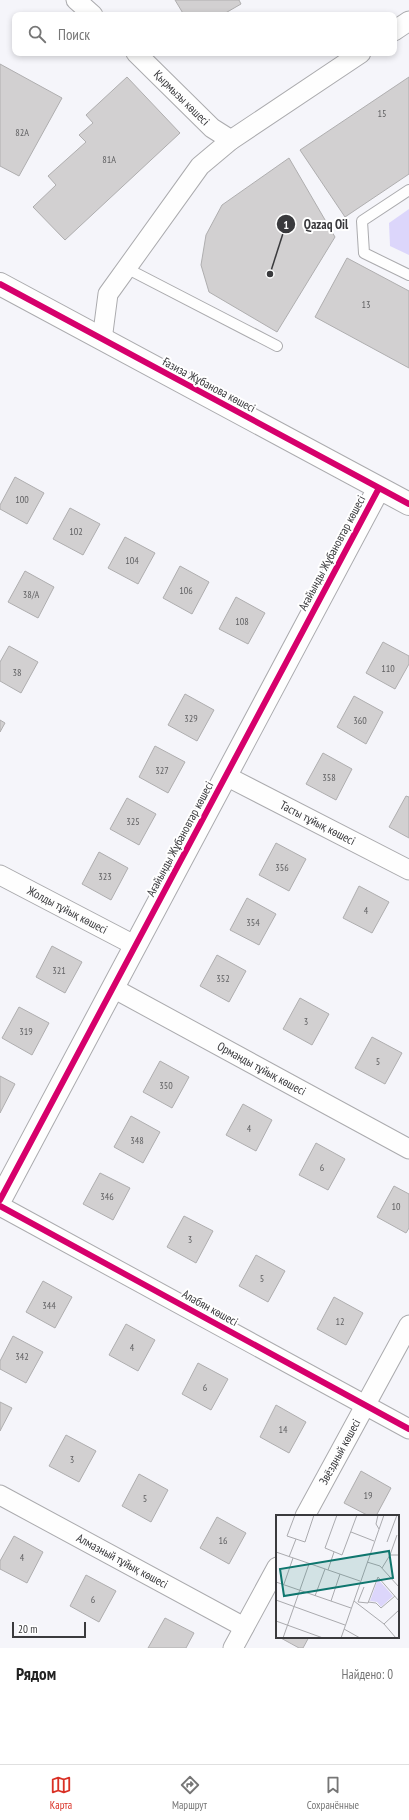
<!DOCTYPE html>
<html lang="ru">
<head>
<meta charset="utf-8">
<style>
	:root { --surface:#fff; --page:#f2f2f2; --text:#222; --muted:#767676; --line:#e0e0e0; --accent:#d93025 }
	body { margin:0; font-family:"PT Sans Narrow",sans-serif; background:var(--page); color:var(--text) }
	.scale { position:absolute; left:12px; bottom:10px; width:74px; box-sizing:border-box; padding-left:4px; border:2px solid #3a3a3d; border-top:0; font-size:11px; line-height:14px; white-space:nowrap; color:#3a3a3d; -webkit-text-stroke:3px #fff; paint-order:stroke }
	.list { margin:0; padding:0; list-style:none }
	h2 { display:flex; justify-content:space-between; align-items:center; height:52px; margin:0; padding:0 16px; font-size:17px }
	h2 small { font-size:13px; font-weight:400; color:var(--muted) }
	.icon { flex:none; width:22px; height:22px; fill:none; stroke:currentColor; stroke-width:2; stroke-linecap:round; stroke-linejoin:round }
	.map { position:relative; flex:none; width:409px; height:1648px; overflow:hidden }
	.search { position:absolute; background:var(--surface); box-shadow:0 2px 6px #0003; left:12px; right:12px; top:12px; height:44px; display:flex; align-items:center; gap:10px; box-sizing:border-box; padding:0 14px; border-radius:8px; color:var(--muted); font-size:15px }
	.sheet { height:116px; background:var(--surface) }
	nav { display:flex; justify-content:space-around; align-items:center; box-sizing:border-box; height:56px; border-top:1px solid var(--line); background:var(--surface); font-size:11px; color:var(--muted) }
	nav a { display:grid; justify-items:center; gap:2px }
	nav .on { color:var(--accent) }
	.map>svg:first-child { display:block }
	.green { fill:#dcd6fb }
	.building { fill:#d2d0d1; stroke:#afaeaf }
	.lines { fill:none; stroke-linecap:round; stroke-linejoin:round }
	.service-casing { stroke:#ababae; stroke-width:12 }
	.minor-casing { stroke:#ababae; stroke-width:21 }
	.tertiary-casing { stroke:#ababae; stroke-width:24 }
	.service { stroke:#fefefe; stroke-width:10 }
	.minor { stroke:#fefefe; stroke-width:19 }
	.tertiary { stroke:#fefefe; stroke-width:22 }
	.cycleway-casing { stroke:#fff; stroke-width:8 }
	.cycleway { stroke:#d6006c; stroke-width:6 }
	.labels { text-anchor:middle; stroke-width:4; stroke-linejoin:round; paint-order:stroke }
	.number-label { font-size:10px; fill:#606062 }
	.street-label { font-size:12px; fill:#3a3a3d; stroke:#fff }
	.inset-road { fill:none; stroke:#aaaaae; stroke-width:1 }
	.view { fill:#0f766e; fill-opacity:0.15; stroke:#0f766e; stroke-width:2 }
	.inset-edge { fill:none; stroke:#3a3a3d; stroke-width:2 }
	.leader { fill:none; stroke:#3a3a3d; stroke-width:1.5 }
	.callout-dot { fill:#3a3a3d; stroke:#fff; stroke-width:1.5 }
	.mark-label { font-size:12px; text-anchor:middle; font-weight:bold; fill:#fff }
	.callout-label { font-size:13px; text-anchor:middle; font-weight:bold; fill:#3a3a3d; stroke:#fff; stroke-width:4; stroke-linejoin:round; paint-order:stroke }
</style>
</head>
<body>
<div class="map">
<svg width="409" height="1648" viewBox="0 0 409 1648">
	<rect width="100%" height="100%" fill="#f5f5fa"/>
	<path class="green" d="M409,209V255L390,246L389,223Z"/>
	<path class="building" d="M175,0H239L241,4L222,15H184Z
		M0,64L62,98L19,176L0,166Z
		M127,77L180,133L65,240L33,207L56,185L48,176L86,142L79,135L93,123L86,115Z
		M409,77V174L345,217L300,150Z
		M289,158L335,237L277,332L209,292L201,265L206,235L222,205Z
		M347,258L409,291V368L315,317Z
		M15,477L44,493L27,524L0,509V505Z
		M70,508L100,524L83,555L53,539Z
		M125,537L155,553L138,584L108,568Z
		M180,566L209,582L192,614L163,598Z
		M25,571L54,587L38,618L8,602Z
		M236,597L265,613L248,644L219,629Z
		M383,642L409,656V664L395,689L366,673Z
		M9,646L38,662L21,693L0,681V662Z
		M185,694L214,710L197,741L168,725Z
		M354,696L383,712L366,744L337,727Z
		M0,720L5,723L0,732Z
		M155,746L185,762L168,793L139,777Z
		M323,753L352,769L336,800L306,784Z
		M406,796L409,797V838L389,827Z
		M127,798L156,814L139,845L110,829Z
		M276,843L306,859L289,891L259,875Z
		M99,852L128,868L111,900L82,884Z
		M359,886L389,902L372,933L343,918Z
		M247,898L276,914L259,945L230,930Z
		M52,946L82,962L65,993L36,977Z
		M217,955L246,971L229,1002L200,986Z
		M300,998L329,1014L312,1045L283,1029Z
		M19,1007L49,1023L32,1055L2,1038Z
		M372,1037L402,1053L385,1084L355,1068Z
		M160,1061L189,1077L172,1108L143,1092Z
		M0,1076L15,1084L0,1113Z
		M243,1104L272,1120L256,1151L226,1135Z
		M131,1116L160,1132L143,1163L114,1147Z
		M316,1143L345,1159L328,1190L299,1175Z
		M100,1173L130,1188L113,1220L83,1204Z
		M394,1186L409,1194V1228L406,1233L377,1217Z
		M184,1216L213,1231L196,1263L167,1247Z
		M256,1255L285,1271L268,1302L239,1286Z
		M43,1281L72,1297L55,1328L26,1312Z
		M334,1297L363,1313L346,1345L317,1329Z
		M126,1324L155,1340L138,1371L109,1355Z
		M13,1336L43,1352L26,1383L0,1369V1361Z
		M198,1363L228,1379L211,1410L182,1394Z
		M0,1402L12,1408L0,1431Z
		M276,1405L306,1422L289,1453L260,1437Z
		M66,1435L96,1451L79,1482L49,1466Z
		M361,1471L391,1488L376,1516H369L344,1503Z
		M139,1474L168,1490L151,1522L122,1506Z
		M217,1517L246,1533L229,1564L200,1548Z
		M14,1536L43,1552L27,1583L0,1569V1561Z
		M86,1575L116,1591L99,1622L70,1606Z
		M165,1618L194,1633L186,1648H148Z
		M279,1637H309L303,1648H299Z"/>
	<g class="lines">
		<defs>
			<path id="service" d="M409,190L362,221L364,253L409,275
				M126,268L277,346"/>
			<g id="minor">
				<path d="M76,0L93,15"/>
				<path d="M394,31L409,21"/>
				<path id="s1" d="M136,53L212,128L231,140"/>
				<path d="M102,340L108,294L200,166L231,140L361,53"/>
				<path id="s2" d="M226,776L409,870"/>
				<path id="s3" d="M0,875L136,946"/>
				<path id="s4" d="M113,988L409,1149"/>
				<path d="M0,1206L409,1429"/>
				<path id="s5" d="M0,1495L244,1627"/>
				<path id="s6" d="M305,1516L409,1325"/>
				<path d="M233,1648L277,1567"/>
			</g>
			<path id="tertiary" d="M0,284L409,504
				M0,1200L379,488"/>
		</defs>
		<use href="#service" class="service-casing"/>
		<use href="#minor" class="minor-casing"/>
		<use href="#tertiary" class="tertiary-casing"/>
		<use href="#service" class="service"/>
		<use href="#minor" class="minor"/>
		<use href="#tertiary" class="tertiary"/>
		<defs>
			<path id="cycleway" d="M0,284L409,504
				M0,1200L379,488
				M0,1206L409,1429"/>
		</defs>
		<use href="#cycleway" class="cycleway-casing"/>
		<use href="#cycleway" class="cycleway"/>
	</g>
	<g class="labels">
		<g class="number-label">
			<text x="382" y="117">15</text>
			<text x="22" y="136">82А</text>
			<text x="109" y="163">81А</text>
			<text x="366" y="308">13</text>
			<text x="22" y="503">100</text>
			<text x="76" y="535">102</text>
			<text x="132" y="564">104</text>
			<text x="186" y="594">106</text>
			<text x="31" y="598">38/А</text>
			<text x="242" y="625">108</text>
			<text x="388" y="672">110</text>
			<text x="17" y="676">38</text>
			<text x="191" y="722">329</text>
			<text x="360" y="724">360</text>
			<text x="162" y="774">327</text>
			<text x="329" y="781">358</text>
			<text x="133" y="825">325</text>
			<text x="282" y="871">356</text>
			<text x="105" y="880">323</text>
			<text x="366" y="914">4</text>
			<text x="253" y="926">354</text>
			<text x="59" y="974">321</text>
			<text x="223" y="982">352</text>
			<text x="306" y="1025">3</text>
			<text x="26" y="1035">319</text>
			<text x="378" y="1065">5</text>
			<text x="166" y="1089">350</text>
			<text x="249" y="1132">4</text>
			<text x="137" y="1144">348</text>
			<text x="322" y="1171">6</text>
			<text x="107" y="1200">346</text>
			<text x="396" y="1210">10</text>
			<text x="190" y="1243">3</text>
			<text x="262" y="1282">5</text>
			<text x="49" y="1309">344</text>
			<text x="340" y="1325">12</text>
			<text x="132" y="1351">4</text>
			<text x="22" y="1360">342</text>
			<text x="205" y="1391">6</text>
			<text x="283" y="1433">14</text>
			<text x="72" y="1463">3</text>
			<text x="368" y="1499">19</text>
			<text x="145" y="1502">5</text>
			<text x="223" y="1544">16</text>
			<text x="22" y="1561">4</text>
			<text x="93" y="1603">6</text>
		</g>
		<g class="street-label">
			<text dy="4" stroke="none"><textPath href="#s1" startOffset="64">Қырмызы көшесі</textPath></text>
			<text transform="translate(209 385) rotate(28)" y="4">Ғазиза Жұбанова көшесі</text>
			<text transform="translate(332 553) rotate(-62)" y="4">Ағайынды Жұбановтар көшесі</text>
			<text dy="4" stroke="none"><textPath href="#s2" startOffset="103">Тасты тұйық көшесі</textPath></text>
			<text transform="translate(180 839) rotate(-62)" y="4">Ағайынды Жұбановтар көшесі</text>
			<text dy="4" stroke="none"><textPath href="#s3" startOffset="76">Жолды тұйық көшесі</textPath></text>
			<text dy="4" stroke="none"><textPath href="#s4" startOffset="169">Орманды тұйық көшесі</textPath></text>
			<text transform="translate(210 1308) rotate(29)" y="4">Алабян көшесі</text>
			<text dy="4" stroke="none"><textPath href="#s6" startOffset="73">Звёздный көшесі</textPath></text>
			<text dy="4" stroke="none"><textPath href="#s5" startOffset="139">Алмазный тұйық көшесі</textPath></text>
		</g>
	</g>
	<g transform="translate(276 1515)">
		<rect width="123" height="123" fill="#f5f5fa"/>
		<path d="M102,64L117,81L105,92L101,87L94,86Z" fill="#dcd6fb"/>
		<path class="inset-road" d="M19,0L11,21L29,27L38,0M61,0L49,33L66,40L81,0M102,0L100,9L103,14M75,17L98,26M111,27L121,0M0,37L84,66M114,40L121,20M13,42L20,24M91,47L104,51L123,72M106,53L114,40H123M52,55L58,37M0,67L75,93M8,69L17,43M88,72L82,87L92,88L102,62L123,86M39,81L49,54M0,85L69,110M55,86L64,59M78,86L108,109L120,123M92,87L100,88L105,93L119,81M0,106L47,123M108,109L123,95M68,114L84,123M7,123L33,49M65,123L108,0"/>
		<path class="view" d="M113,36L117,63L8,81L4,54Z"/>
		<rect width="123" height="123" class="inset-edge"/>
	</g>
	<path class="leader" d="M270 274L286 224"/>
	<g class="callout-dot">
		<circle cx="270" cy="274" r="4"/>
		<circle cx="286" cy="224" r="10"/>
	</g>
	<g class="mark-label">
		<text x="286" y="229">1</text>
	</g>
	<g class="callout-label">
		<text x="326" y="229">Qazaq Oil</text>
	</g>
</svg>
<div class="scale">20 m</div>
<div class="search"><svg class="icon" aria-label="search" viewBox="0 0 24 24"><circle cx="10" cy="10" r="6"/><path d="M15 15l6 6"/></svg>Поиск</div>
</div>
<section class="sheet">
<h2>Рядом<small>Найдено: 0</small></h2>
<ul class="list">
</ul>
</section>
<nav>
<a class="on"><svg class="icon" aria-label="map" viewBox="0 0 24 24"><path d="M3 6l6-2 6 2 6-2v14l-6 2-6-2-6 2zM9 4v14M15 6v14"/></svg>Карта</a>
<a><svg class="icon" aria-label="directions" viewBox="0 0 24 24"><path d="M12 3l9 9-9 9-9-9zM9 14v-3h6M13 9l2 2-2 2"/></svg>Маршрут</a>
<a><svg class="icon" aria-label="saved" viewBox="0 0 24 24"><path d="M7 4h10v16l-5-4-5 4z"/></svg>Сохранённые</a>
</nav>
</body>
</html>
